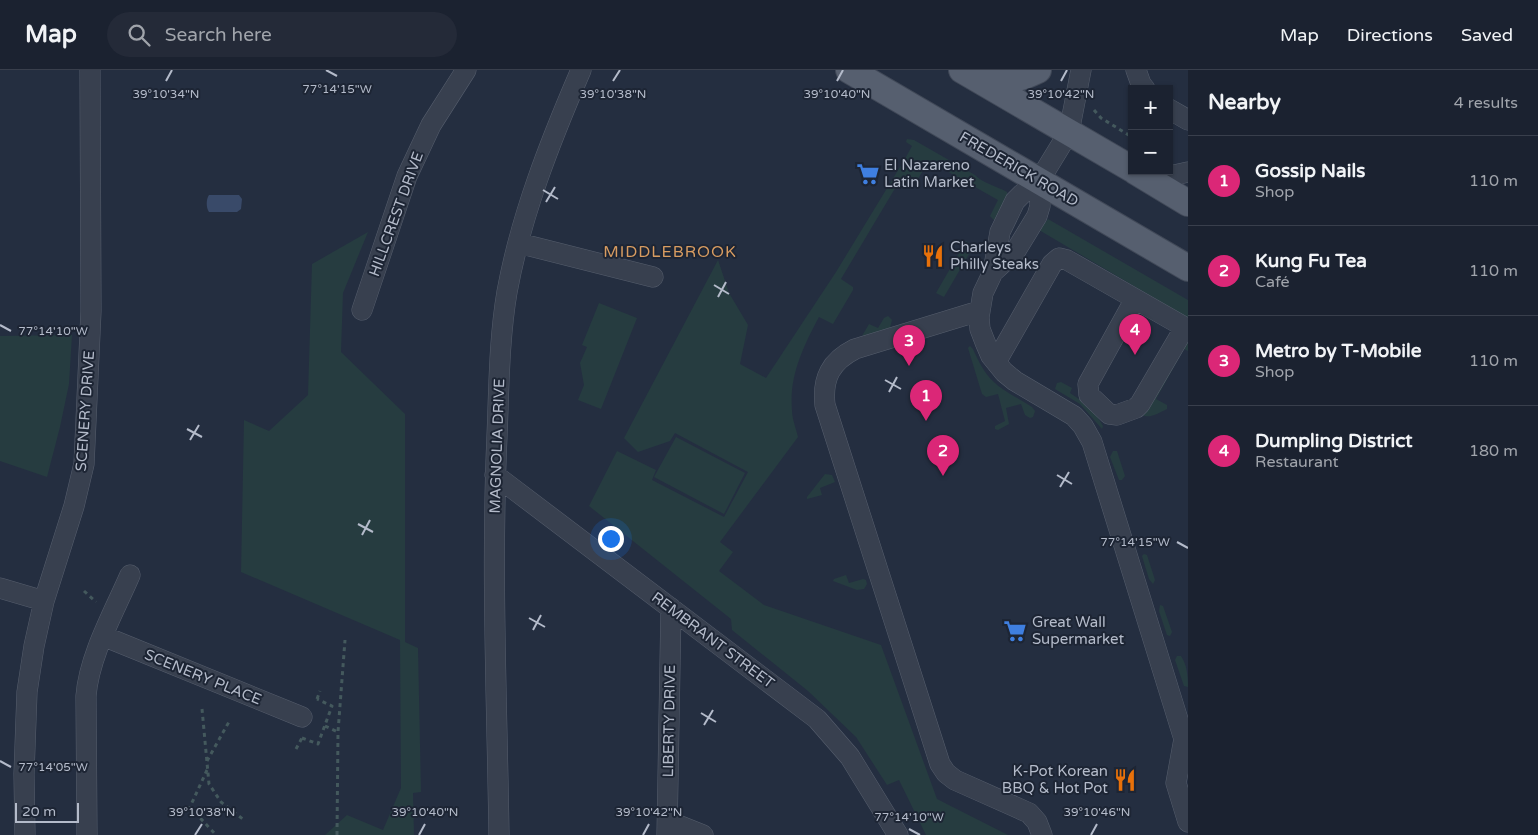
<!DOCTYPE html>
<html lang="en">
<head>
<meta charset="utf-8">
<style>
	:root { --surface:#1b2230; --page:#242a38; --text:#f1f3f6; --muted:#a0a4ab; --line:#393f4c; --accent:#db2777 }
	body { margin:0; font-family:"Varela Round",sans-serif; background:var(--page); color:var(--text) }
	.controls { position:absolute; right:15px; top:15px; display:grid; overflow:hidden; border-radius:0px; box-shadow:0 1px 4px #0004 }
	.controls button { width:45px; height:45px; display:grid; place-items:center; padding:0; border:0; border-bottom:1px solid var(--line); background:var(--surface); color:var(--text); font:25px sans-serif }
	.scale { position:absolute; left:15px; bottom:12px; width:64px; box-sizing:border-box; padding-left:5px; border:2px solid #b4bbca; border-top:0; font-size:14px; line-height:18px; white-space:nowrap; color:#b4bbca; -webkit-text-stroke:4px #1d2534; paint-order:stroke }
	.you { position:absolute; left:610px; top:468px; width:18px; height:18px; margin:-12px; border:4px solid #fff; border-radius:50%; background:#1a73e8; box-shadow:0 0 0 8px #1a73e833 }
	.badge { display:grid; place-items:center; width:32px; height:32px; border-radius:50%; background:var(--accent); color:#fff; font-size:16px; font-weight:700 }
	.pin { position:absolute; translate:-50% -41px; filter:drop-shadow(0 1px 2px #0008) }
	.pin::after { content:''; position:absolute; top:26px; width:18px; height:15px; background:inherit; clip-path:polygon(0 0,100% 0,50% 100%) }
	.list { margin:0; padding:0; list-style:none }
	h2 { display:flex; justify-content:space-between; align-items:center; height:65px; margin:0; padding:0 20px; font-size:21px }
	h2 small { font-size:16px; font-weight:400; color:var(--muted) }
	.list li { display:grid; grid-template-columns:32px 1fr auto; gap:15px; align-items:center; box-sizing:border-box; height:90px; padding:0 20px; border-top:1px solid var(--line) }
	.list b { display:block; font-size:19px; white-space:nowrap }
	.list p { margin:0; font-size:16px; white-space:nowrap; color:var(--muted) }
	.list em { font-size:16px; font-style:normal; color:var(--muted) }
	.icon { flex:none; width:28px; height:28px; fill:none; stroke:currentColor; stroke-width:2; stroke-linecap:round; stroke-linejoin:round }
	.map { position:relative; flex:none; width:1188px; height:765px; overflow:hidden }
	header { display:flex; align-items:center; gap:30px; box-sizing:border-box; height:70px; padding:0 25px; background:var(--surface); border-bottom:1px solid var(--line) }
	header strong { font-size:24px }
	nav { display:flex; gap:28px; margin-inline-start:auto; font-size:18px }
	.search { width:350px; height:45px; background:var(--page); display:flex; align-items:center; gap:12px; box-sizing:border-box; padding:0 18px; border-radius:28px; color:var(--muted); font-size:19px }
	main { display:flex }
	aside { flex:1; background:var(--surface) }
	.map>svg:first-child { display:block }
	.green { fill:#263c40 }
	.water { fill:#394a69 }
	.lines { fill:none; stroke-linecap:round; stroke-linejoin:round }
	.minor-casing { stroke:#565e6d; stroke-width:21 }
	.major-casing { stroke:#414958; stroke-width:28 }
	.path { stroke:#44595d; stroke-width:3; stroke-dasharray:4 4; stroke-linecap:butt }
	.minor { stroke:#38404f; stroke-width:20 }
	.major { stroke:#565f6f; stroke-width:26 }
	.ticks { fill:none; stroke:#b4bbca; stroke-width:2 }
	.labels { text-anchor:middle; stroke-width:4; stroke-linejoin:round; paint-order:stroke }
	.poi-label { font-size:15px; fill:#b4bbca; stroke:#1d2534; text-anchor:start }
	.street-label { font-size:15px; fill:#b4bbca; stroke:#1d2534 }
	.neighbourhood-label { font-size:16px; letter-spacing:1px; fill:#d89c61; stroke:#1d2534 }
	.ticks-label { font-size:12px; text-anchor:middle; fill:#b4bbca; stroke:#1d2534; stroke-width:4; stroke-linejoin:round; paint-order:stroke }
</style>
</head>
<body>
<header>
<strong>Map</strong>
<div class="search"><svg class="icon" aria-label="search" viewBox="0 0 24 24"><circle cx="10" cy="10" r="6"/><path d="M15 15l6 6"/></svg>Search here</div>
<nav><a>Map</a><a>Directions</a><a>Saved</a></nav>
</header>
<main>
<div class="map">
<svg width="1188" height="765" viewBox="0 0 1188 765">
	<rect width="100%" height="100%" fill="#242e40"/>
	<path class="green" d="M907,69L914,70L975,105C981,112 998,117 1007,122V127L996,149L994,150L990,146L998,130L929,91L916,112L903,105L841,209L853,217V220L833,254L819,247C803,277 789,306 792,340C792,349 796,358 798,367L720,472L733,482L719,501L764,535L881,575L937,729L1008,765H926L899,710L887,715L856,667L808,621L732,560L731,549L589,436L617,381L656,400L652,410L724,447L748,402L675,363L670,371L638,382L624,368L718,190L729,223L748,255L740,294L766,308L836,202L906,87L912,76L906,72Z
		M1048,149L1188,230V248L1039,160Z
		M368,162L343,223L341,282L405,344V572L418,578L421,722L413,723L414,765H325L347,745L383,760L401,718L400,570L241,502L244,350L269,361L308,325L312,194Z
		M966,171L971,174L972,179L944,227L936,223Z
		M599,233L637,248L601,339L578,330L584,315L580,293L587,277L582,275Z
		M888,246L892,250L890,258L862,266L869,254L878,258L884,248Z
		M72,265L69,314L60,357L47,407L0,391V266Z
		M1188,271V281L1184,279L1156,329L1167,335V339C1159,343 1148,350 1141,344Z
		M970,276L973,279C989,316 1000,317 1032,337L1035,341L1033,347L1030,348L1025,345L1021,334L1006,338L1009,354L998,360L995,359V356L1005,351L998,324L986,327L982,324L968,278Z
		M1061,312L1072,318L1070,323C1083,331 1096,342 1103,356L1102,359L1080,334L1055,319L1057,313Z
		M676,367L745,403L724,444L654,407Z
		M1113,381H1117L1125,406L1122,410H1119L1110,387Z
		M825,404L832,405L835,412L820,418L822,425L807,429V427Z
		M1144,484L1147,485L1155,510L1153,514L1149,509L1142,486Z
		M846,505L849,513L863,509L866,510L867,514L864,519L857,520L833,511L834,509Z
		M1160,535L1163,536L1172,562L1170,566L1167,565L1159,541Z
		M1177,586H1181C1187,595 1188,606 1188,617L1184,616L1175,590Z"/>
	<path class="water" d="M209,125H239L242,129L241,139L237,142H209C206,138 206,129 209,125Z"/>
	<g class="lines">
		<defs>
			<path id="minor" d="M1081,0L1069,62L1039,111L1022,124L1015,131L1000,162L993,202L983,223L979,247L980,259L985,272L991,286L1004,302L1015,311L1074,346L1083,356L1092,372L1184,669L1176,713L1188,752
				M1136,0L1141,14L1145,19
				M1169,39L1188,50
				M1147,108L1170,106L1188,102
				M518,173L653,207
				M993,202L1015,182L1037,146L1040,136L1039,111
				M1135,229L1088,314L1089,325L1109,344L1117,345L1136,338L1140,334L1185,257
				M362,240L407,106L431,55L466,0
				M979,241L855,279C831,291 822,308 825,335L940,694L946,703L955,710L1029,743L1037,752L1042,765
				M996,292L1052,194L1059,188L1067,190L1188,259
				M495,405L817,649L850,687L898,765
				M0,518L44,531
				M103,566L302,647
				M668,751L703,765
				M25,765L24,704L27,622L34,576L44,531L74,436L84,394L91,241L90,0
				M87,765L86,626C89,586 114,542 130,505
				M499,765C497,632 491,499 497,366C499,319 499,269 507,222C521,145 550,72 581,0
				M667,765L671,538"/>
			<path id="major" d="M849,0L1188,198
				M962,0L1132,99
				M985,13C1005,12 1020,9 1038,0
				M1135,101L1188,133"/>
		</defs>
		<use href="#minor" class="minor-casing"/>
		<use href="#major" class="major-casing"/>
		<path class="path" d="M1094,40L1101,48L1132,67
			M84,521L96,532
			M317,629L320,621
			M202,639L209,714L221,732L244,750
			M325,656L338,662
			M302,668L318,674L332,636L317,629
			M296,679L303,666
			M207,691L230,650
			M207,700L190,737L216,765
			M337,765L338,662L345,570"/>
		<use href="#minor" class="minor"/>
		<use href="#major" class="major"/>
	</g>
	<path class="ticks" d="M326,0L337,6M166,11L172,0M613,11L620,0M837,11L843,0M1061,11L1067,0M543,120L558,129M546,132L555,117M714,215L729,224M718,227L726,212M0,255L11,261M885,310L901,319M889,322L897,307M187,359L202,367M190,370L199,355M1057,405L1072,414M1060,417L1069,402M358,454L373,462M362,465L370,450M1177,472L1188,478M529,548L545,557M533,560L541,545M701,643L716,652M704,655L713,640M0,691L11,697M909,759L920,765M195,765L202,754M419,765L425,754M643,765L649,754M1091,765L1097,754"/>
	<defs>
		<symbol id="supermarket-bare" viewBox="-9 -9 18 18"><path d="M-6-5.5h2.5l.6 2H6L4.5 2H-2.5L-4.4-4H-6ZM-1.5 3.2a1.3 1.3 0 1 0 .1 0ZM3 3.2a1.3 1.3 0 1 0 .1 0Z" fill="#3f7fe0" stroke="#1d2534" stroke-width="2.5" paint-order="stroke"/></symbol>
		<symbol id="restaurant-bare" viewBox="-9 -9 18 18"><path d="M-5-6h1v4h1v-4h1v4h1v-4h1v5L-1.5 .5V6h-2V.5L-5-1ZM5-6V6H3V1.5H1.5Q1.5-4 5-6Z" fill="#e8710a" stroke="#1d2534" stroke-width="2.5" paint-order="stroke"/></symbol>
	</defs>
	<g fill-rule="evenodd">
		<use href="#supermarket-bare" x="852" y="88" width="32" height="32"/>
		<use href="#restaurant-bare" x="917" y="170" width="32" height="32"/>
		<use href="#supermarket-bare" x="999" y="545" width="32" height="32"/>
		<use href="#restaurant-bare" x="1109" y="694" width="32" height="32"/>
	</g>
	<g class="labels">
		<g class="poi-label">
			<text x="884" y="100">El Nazareno<tspan x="884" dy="17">Latin Market</tspan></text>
			<text x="950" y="182">Charleys<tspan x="950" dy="17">Philly Steaks</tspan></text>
			<text x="1032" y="557">Great Wall<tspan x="1032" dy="17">Supermarket</tspan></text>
			<text x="1108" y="706" text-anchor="end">K-Pot Korean<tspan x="1108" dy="17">BBQ &amp; Hot Pot</tspan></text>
		</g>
		<g class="street-label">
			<text transform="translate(1019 99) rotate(30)" y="5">FREDERICK ROAD</text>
			<text transform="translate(396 144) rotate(-70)" y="5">HILLCREST DRIVE</text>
			<text transform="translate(85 341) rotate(-86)" y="5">SCENERY DRIVE</text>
			<text transform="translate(497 376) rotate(-88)" y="5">MAGNOLIA DRIVE</text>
			<text transform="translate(713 570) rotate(37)" y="5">REMBRANT STREET</text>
			<text transform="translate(203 607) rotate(22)" y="5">SCENERY PLACE</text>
			<text transform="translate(669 651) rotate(-89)" y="5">LIBERTY DRIVE</text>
		</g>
		<g class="neighbourhood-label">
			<text x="670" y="187">MIDDLEBROOK</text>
		</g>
	</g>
	<g class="ticks-label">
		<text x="337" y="23">77°14'15"W</text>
		<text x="166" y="28">39°10'34"N</text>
		<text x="613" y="28">39°10'38"N</text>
		<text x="837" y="28">39°10'40"N</text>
		<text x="1061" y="28">39°10'42"N</text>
		<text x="53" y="265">77°14'10"W</text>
		<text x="1135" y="476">77°14'15"W</text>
		<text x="53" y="701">77°14'05"W</text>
		<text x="202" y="746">39°10'38"N</text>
		<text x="425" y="746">39°10'40"N</text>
		<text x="649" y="746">39°10'42"N</text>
		<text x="1097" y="746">39°10'46"N</text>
		<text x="909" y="751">77°14'10"W</text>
	</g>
</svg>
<div class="controls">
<button>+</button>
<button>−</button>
</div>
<div class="scale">20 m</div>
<div class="you"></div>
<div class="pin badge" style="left:926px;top:351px">1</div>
<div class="pin badge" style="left:943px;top:406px">2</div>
<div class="pin badge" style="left:909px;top:296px">3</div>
<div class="pin badge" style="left:1135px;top:285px">4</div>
</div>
<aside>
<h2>Nearby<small>4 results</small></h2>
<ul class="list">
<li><span class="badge">1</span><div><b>Gossip Nails</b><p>Shop</p></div><em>110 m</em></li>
<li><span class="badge">2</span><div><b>Kung Fu Tea</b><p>Café</p></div><em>110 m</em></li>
<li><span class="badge">3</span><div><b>Metro by T-Mobile</b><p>Shop</p></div><em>110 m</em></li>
<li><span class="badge">4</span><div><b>Dumpling District</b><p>Restaurant</p></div><em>180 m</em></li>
</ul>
</aside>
</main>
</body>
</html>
